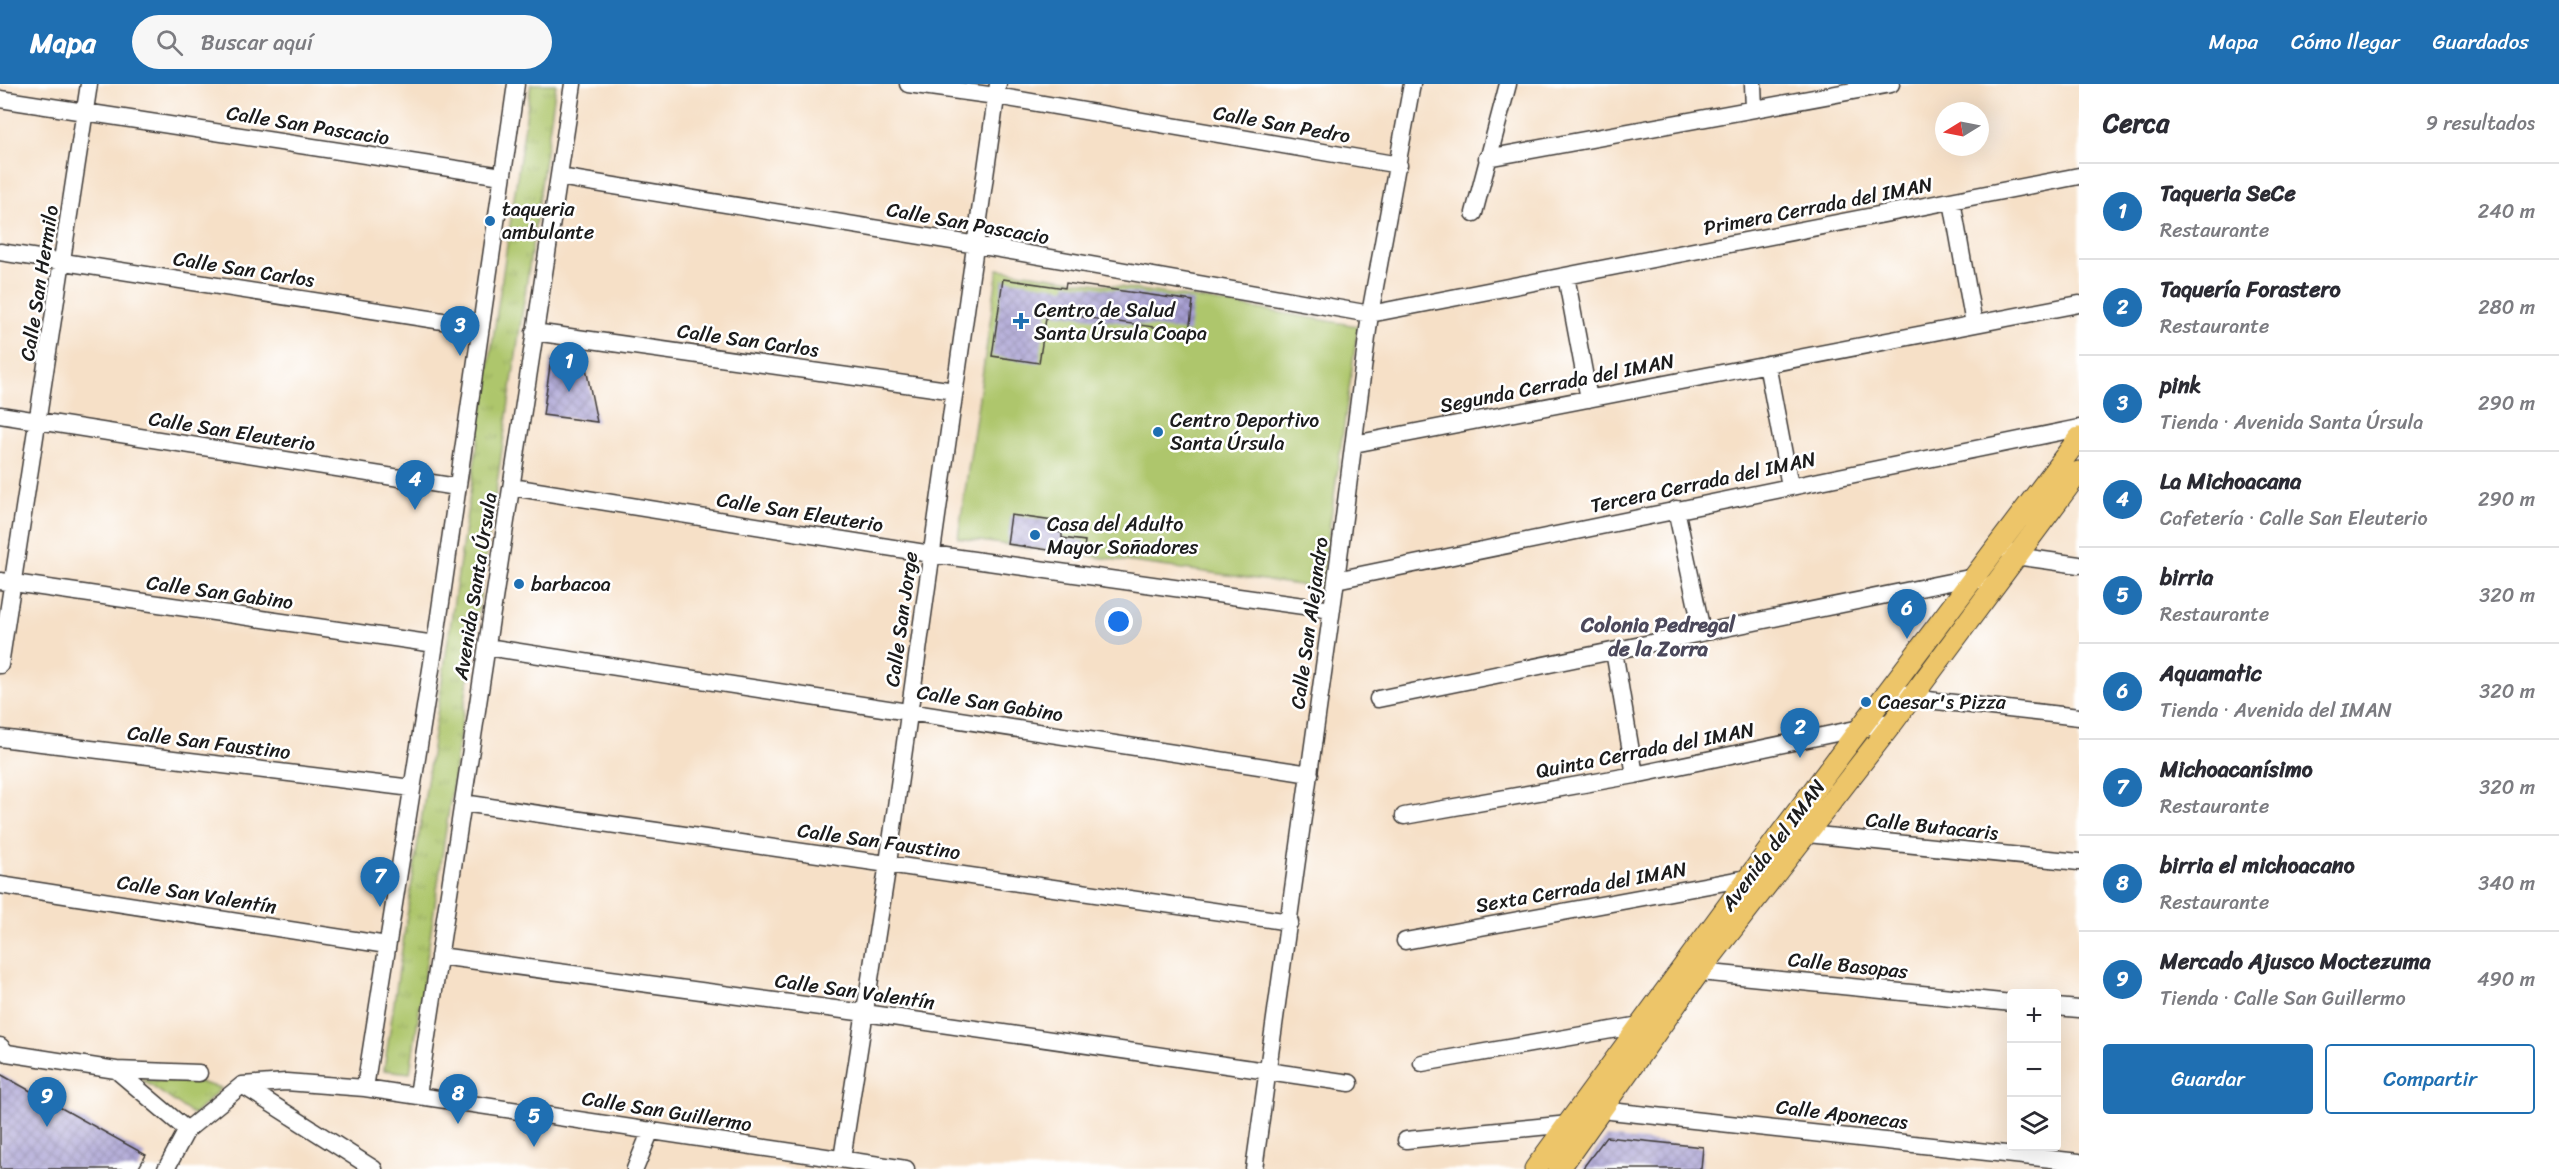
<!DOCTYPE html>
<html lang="es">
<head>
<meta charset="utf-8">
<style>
	:root { --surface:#fff; --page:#f7f7f7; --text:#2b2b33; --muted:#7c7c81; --line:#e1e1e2; --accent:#1f6fb2 }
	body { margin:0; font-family:Sriracha,sans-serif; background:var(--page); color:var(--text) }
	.controls { position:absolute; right:18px; bottom:18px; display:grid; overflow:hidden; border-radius:6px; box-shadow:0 6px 24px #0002 }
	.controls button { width:54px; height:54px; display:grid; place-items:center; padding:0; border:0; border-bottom:2px solid var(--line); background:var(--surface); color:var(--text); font:30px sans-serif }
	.compass { position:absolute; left:1935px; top:18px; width:54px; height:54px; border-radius:50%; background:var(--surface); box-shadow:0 6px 24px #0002; rotate:260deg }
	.you { position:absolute; left:1119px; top:538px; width:21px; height:21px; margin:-15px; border:4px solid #fff; border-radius:50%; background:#1a73e8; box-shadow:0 0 0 9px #1a73e833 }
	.badge { display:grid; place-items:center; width:39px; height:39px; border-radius:50%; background:var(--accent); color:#fff; font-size:20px; font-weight:700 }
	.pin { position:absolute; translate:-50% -50px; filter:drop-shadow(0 2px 3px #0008) }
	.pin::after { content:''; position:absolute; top:32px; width:21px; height:18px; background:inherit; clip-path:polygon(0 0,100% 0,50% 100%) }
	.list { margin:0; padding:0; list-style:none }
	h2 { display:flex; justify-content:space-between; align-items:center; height:78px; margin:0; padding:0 24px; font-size:26px }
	h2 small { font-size:20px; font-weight:400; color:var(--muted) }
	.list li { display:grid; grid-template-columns:39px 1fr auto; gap:18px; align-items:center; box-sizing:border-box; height:96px; padding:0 24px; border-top:2px solid var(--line) }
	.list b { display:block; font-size:22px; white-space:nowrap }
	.list p { margin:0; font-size:20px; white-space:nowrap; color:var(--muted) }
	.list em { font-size:20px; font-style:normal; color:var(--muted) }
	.actions { display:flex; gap:12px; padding:18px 24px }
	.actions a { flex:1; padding:14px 0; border:2px solid var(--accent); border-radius:6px; text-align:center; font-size:21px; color:var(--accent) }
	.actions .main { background:var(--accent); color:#fff }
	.icon { flex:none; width:33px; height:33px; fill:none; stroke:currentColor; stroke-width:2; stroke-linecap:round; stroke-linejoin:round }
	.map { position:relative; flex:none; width:2079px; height:1085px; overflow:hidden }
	header { display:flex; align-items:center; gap:36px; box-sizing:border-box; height:84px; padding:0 30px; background:var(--accent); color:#fff }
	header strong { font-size:28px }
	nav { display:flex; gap:33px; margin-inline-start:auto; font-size:21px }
	.search { width:420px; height:54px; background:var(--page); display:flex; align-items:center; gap:15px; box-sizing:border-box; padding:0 21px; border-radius:33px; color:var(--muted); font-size:22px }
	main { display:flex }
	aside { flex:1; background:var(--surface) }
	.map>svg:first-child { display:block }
	.grass { fill:url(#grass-tufts); stroke:#657144; stroke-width:1.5 }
	.garden { fill:#aec66c; stroke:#657144; stroke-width:1.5 }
	.building { fill:url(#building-cross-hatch) }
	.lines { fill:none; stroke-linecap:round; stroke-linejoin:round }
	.minor-casing { stroke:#3d3936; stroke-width:19 }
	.major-casing { stroke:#3d3936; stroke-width:23 }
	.minor { stroke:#fff; stroke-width:16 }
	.major { stroke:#edc569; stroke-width:21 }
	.poi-dot { fill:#1f6fb2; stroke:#fff; stroke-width:2 }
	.labels { text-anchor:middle; stroke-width:5; stroke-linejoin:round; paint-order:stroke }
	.street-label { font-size:20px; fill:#1c1c1c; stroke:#fff }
	.poi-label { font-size:20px; fill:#1c1c1c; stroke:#fff; text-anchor:start }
	.neighbourhood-label { font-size:21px; font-weight:bold; fill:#4c495b; stroke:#fff }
</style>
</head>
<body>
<header>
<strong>Mapa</strong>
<div class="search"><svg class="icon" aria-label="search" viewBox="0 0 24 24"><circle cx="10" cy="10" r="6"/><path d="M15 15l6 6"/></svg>Buscar aquí</div>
<nav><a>Mapa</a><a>Cómo llegar</a><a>Guardados</a></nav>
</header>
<main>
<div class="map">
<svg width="2079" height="1085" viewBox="0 0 2079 1085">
	<defs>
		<pattern id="grass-tufts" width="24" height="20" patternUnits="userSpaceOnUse" patternTransform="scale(1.5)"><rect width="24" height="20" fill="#aec66c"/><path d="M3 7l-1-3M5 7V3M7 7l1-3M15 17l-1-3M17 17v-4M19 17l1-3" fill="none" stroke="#95aa5d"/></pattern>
		<pattern id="building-cross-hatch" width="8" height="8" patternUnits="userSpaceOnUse" patternTransform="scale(1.5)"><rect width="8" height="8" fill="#a59dd1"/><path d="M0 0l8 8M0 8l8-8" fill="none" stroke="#867fa9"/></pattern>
	</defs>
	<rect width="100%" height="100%" fill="#fff"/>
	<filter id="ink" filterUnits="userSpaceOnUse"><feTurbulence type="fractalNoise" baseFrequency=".0167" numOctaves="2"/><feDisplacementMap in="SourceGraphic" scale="12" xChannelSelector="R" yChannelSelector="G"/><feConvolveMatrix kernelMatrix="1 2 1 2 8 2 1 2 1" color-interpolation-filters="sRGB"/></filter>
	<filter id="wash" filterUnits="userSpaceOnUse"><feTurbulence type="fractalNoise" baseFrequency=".008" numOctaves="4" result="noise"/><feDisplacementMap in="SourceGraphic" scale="24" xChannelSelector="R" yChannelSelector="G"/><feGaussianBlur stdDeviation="1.35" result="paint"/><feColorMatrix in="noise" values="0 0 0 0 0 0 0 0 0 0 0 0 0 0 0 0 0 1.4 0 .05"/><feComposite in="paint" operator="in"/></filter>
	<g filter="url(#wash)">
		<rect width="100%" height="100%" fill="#f6e0c7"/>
		<path class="grass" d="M531,0H556L410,989L384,986Z
			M141,995L198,998L221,1004L194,1031Z"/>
		<path class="garden" d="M998,185L1195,214L1358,242L1321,504L958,454Z"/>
		<g id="blocks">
			<path class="building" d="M1003,195L1065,204L1066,199L1193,217L1189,248L1047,228L1039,279L992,272Z
				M551,275L586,284L597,338L543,331Z
				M1011,431L1060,438L1058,448L1062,449V454L1085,457L1083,471L1007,460Z
				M0,990L146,1071L138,1085H0Z
				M1606,1053L1703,1063L1701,1085H1582Z"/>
		</g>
	</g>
	<g filter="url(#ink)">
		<use href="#blocks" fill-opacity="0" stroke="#3d3936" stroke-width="1.5"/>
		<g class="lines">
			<defs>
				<path id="minor" d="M908,0L996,12L1399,81
					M1753,0L1754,25
					M0,15L502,92
					M1487,74L1891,0
					M559,93L977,161L1370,230L2079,92
					M1952,117L1974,240
					M1474,129L1508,0
					M0,168L481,243
					M1566,192L1589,315
					M534,248L955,307
					M1767,280L1790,402
					M0,331L457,403
					M1354,360L2079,220
					M512,403L931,470L1332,526
					M1676,425L1702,547
					M2007,466L2015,472L2079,481
					M1336,496L2079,344
					M0,497L435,560
					M487,563L1310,690
					M1614,567L1635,691
					M0,581L89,0
					M1892,603L1910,614L2079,633
					M1378,615L1974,493L1979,496
					M0,654L412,704
					M463,719L1290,838
					M1404,732L1635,691L1894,637
					M1798,749L2079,778
					M0,801L387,861
					M1405,857L1747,794L1754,798
					M439,872L865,929L1350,999
					M1690,887L2012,919
					M2056,923L2079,925
					M0,962L7,969L116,986L187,1046
					M1422,979L1640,941L1645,945
					M116,986L199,989
					M242,1001L286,998L365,1004L906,1085
					M242,1001L374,1085
					M365,1004L435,560L516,0
					M418,1011L573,0
					M1406,1056L1569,1040L1601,1026L2079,1078
					M842,1075L888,779L998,0
					M166,1085L187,1046L242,1001
					M635,1085L651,1046
					M1254,1085L1336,496L1370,230L1412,0"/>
				<path id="major" d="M1535,1085L1782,748L2079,354
					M1559,1085L1699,888L1894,637L2079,388"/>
			</defs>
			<use href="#minor" class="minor-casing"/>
			<use href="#major" class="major-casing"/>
			<use href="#minor" class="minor"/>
			<use href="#major" class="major"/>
		</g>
	</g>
	<g class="poi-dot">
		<circle cx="490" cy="137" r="6"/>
		<path d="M1018 228h6v6h6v6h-6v6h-6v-6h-6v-6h6z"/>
		<circle cx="1158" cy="348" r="6"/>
		<circle cx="1035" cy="451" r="6"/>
		<circle cx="519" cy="500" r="6"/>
		<circle cx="1866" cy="618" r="6"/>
	</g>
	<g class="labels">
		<g class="street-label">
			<text transform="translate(1282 40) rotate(10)" y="7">Calle San Pedro</text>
			<text transform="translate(308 41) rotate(9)" y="7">Calle San Pascacio</text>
			<text transform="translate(1818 122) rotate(-11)" y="7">Primera Cerrada del IMAN</text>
			<text transform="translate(968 139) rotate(10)" y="7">Calle San Pascacio</text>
			<text transform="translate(244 185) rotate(9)" y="7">Calle San Carlos</text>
			<text transform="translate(39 199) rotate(-81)" y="7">Calle San Hermilo</text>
			<text transform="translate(748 256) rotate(8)" y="7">Calle San Carlos</text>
			<text transform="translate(1557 299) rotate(-11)" y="7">Segunda Cerrada del IMAN</text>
			<text transform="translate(232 347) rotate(9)" y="7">Calle San Eleuterio</text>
			<text transform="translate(1703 398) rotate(-12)" y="7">Tercera Cerrada del IMAN</text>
			<text transform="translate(800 428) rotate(9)" y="7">Calle San Eleuterio</text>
			<text transform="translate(475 502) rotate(-81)" y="7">Avenida Santa Úrsula</text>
			<text transform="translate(220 508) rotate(8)" y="7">Calle San Gabino</text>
			<text transform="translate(901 535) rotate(-82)" y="7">Calle San Jorge</text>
			<text transform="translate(1309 539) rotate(-82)" y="7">Calle San Alejandro</text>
			<text transform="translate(990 619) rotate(9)" y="7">Calle San Gabino</text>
			<text transform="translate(209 658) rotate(7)" y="7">Calle San Faustino</text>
			<text transform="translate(1645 666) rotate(-11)" y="7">Quinta Cerrada del IMAN</text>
			<text transform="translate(1932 742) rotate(6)" y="7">Calle Butacaris</text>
			<text transform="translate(879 757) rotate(8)" y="7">Calle San Faustino</text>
			<text transform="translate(1773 761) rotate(-53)" y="7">Avenida del IMAN</text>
			<text transform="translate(1581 803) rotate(-10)" y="7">Sexta Cerrada del IMAN</text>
			<text transform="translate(197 810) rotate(9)" y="7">Calle San Valentín</text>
			<text transform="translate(1848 881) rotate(6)" y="7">Calle Basopas</text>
			<text transform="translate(855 907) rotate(8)" y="7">Calle San Valentín</text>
			<text transform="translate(667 1027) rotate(9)" y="7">Calle San Guillermo</text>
			<text transform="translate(1842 1030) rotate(7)" y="7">Calle Aponecas</text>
		</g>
		<g class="poi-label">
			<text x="502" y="132">taqueria<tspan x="502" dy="23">ambulante</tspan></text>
			<text x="1034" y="233">Centro de Salud<tspan x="1034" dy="23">Santa Úrsula Coapa</tspan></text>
			<text x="1170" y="343">Centro Deportivo<tspan x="1170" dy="23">Santa Úrsula</tspan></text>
			<text x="1047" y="447">Casa del Adulto<tspan x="1047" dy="23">Mayor Soñadores</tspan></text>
			<text x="531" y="507">barbacoa</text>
			<text x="1878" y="625">Caesar's Pizza</text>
		</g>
		<g class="neighbourhood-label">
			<text x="1658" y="548">Colonia Pedregal<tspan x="1658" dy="24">de la Zorra</tspan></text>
		</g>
	</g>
</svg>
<div class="controls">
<button>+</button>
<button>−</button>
<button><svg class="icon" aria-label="layers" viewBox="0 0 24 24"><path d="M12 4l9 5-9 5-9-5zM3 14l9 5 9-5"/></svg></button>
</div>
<svg class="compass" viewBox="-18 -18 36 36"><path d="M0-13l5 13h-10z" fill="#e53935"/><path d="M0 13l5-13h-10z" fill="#7c7c81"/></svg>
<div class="you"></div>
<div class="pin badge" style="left:569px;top:308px">1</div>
<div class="pin badge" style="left:1800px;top:674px">2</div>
<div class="pin badge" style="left:460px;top:272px">3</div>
<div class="pin badge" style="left:415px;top:426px">4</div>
<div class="pin badge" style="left:534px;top:1063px">5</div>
<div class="pin badge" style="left:1907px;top:555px">6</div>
<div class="pin badge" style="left:380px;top:823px">7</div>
<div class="pin badge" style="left:458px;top:1040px">8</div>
<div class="pin badge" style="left:47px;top:1043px">9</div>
</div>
<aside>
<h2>Cerca<small>9 resultados</small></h2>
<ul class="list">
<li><span class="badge">1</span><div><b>Taqueria SeCe</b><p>Restaurante</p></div><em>240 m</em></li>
<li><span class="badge">2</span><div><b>Taquería Forastero</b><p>Restaurante</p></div><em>280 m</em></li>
<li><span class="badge">3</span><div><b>pink</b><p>Tienda · Avenida Santa Úrsula</p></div><em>290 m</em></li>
<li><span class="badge">4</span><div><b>La Michoacana</b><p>Cafetería · Calle San Eleuterio</p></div><em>290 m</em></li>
<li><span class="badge">5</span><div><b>birria</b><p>Restaurante</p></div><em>320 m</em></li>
<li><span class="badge">6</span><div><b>Aquamatic</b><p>Tienda · Avenida del IMAN</p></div><em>320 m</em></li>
<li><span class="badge">7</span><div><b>Michoacanísimo</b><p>Restaurante</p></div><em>320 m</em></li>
<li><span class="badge">8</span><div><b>birria el michoacano</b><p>Restaurante</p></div><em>340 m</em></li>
<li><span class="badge">9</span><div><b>Mercado Ajusco Moctezuma</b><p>Tienda · Calle San Guillermo</p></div><em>490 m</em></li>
</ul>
<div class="actions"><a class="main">Guardar</a><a>Compartir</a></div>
</aside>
</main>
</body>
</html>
